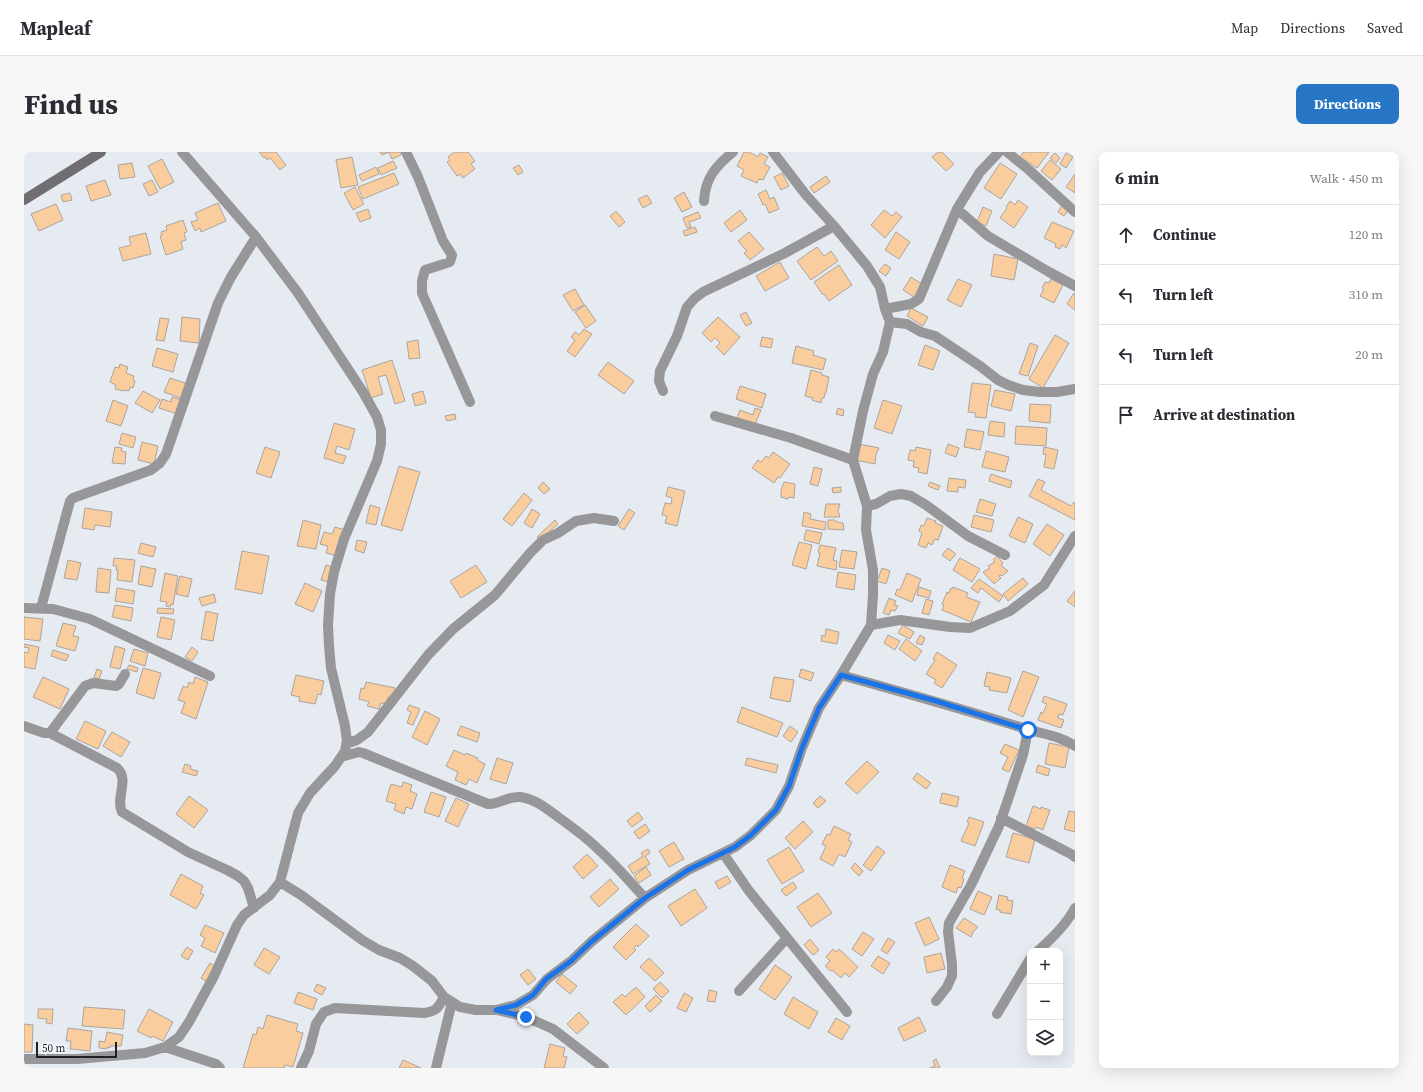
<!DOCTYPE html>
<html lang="en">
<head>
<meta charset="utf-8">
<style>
	:root { --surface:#fff; --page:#f7f7f7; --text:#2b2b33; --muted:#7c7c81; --line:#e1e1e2; --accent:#2775c5 }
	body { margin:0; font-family:"Source Serif 4",serif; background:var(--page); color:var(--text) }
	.controls { position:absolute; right:12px; bottom:12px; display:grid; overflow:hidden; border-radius:8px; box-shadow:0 4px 16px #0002 }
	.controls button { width:36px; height:36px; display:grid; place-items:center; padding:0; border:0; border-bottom:1px solid var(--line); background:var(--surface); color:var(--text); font:20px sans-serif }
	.scale { position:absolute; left:12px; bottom:10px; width:81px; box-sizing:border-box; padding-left:4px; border:2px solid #1f2124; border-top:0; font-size:11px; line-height:14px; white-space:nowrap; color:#1f2124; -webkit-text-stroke:3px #f4f8fe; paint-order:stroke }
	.stop { position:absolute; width:12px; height:12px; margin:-9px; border:3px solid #1a73e8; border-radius:50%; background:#fff }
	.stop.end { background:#1a73e8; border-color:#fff; box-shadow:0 1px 4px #0008 }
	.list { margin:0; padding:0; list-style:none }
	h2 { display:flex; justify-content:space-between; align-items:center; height:52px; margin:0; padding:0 16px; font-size:17px }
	h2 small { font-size:13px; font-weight:400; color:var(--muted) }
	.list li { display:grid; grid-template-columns:26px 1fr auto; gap:12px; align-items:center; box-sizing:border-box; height:60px; padding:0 16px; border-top:1px solid var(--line) }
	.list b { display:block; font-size:15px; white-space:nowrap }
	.list em { font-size:13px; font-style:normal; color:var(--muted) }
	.icon { flex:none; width:22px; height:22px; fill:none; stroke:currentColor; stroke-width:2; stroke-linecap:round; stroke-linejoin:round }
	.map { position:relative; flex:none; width:1051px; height:916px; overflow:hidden; border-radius:8px }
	header { display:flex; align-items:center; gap:24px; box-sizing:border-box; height:56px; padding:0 20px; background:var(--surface); border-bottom:1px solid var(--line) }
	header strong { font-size:19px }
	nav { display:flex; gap:22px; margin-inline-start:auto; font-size:14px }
	.intro { display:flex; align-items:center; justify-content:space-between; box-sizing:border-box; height:96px; padding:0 24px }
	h1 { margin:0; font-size:28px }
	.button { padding:10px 18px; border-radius:8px; background:var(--accent); color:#fff; font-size:14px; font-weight:700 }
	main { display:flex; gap:24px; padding:0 24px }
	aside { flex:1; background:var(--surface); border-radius:8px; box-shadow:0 4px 16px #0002 }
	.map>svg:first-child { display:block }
	.building { fill:#facd9e; stroke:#aba49e }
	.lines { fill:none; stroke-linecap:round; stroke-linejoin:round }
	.street { stroke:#979699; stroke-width:10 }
	.secondary { stroke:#706e72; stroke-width:10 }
	.route { stroke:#1a73e8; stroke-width:5 }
</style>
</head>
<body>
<header>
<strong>Mapleaf</strong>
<nav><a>Map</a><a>Directions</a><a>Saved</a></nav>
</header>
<div class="intro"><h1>Find us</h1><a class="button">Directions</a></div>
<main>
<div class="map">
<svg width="1051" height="916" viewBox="0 0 1051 916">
	<rect width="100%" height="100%" fill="#e6ebf2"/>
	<path class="building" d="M235,0H252L262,13L256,18L246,6L243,8L242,5L240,6Z
		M356,0H376L377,3L368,7L365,0L358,3Z
		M430,0H436L437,1L439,0H444L451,9L447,12L451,17L439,26L436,22L433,24L423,10L426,8L424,5Z
		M720,0H725L734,5L736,1L744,5L740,12L746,15L739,28L735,27L733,31L717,24L720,18L713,14Z
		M914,0H918L930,12L922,19L908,5Z
		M1000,0H1025L1013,16L996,5Z
		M1031,1L1036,6L1032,11L1026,6Z
		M1042,1L1049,5L1042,16L1036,12Z
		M328,5L334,33L317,36L312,8Z
		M138,7L150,30L136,37L124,14Z
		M1026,8L1037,17L1028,28L1017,19Z
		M369,9L373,16L357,23L354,16Z
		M108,11L111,25L96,27L94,13Z
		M976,11L993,22L977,47L960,36Z
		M495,13L499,20L494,23L489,16Z
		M352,15L355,22L338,29L335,23Z
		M370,21L375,32L339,47L334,35Z
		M758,21L765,34L757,38L750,25Z
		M1051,22V41L1042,35Z
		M802,24L806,30L790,41L786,35Z
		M81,28L87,43L67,49L62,34Z
		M128,28L134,40L125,44L119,32Z
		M331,35L340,52L329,58L320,41Z
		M742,38L746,47L750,45L755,57L745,61L741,52L739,53L734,42Z
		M660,40L668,55L658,60L650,46Z
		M46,41L48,48L39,50L37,43Z
		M623,43L628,51L619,56L614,47Z
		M994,48L1004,55L990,76L976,66L983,56L982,55L986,49L991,53Z
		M194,51L202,69L177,80L176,76L171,79L167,70L174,68L171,61Z
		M32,52L39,68L15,79L7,62Z
		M1038,53L1045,57L1040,64L1034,60Z
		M959,55L968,59L962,74L953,70Z
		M344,57L347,66L336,70L332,61Z
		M716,58L723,68L707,80L700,71Z
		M860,58L868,64L872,60L878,65L861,86L847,73Z
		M592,59L601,70L595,75L586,64Z
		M674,60L677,66L665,70L667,75L663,76L659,66Z
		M159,68L163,80L160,81L162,88L157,90L159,97L142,103L136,84L138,83L137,80L143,78L142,74Z
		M1028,70L1050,79L1042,96L1038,93L1036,97L1031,95L1032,92L1020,86Z
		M671,75L673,80L661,84L659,79Z
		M725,80L740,97L726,108L720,101L723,99L714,89Z
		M872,80L886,90L875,107L861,98Z
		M122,81L127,102L99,109L95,96L107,93L105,85Z
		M793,95L800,104L807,99L814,109L787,128L773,109Z
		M970,102L994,107L990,128L967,124Z
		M756,110L765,126L741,139L732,124Z
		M861,112L867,116L862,124L855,119Z
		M815,113L828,133L805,149L800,142L799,143L790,130Z
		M887,125L898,132L890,145L879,138Z
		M934,127L948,133L937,155L923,148Z
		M1027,127L1039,133L1030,151L1016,144L1020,137L1018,136L1021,130L1025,131Z
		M551,137L560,153L549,159L539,143Z
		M1050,141L1051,142V158L1043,152Z
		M561,153L572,169L562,176L551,160Z
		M887,156L904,165L899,174L883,164Z
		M722,160L728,171L722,174L716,163Z
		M158,165L176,167L175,191L156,189Z
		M694,165L716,185L700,203L692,195L696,191L691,186L687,190L678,181Z
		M136,166L145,167L140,189L132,188Z
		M560,177L568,182L551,205L543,199L551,188L547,185L551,180L555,183Z
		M1031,183L1045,191L1019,236L1005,227Z
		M738,185L749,187L747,196L736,194Z
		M394,188L396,206L385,207L383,190Z
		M1006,191L1014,194L1004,224L995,222Z
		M901,193L916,199L909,218L894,213Z
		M772,194L790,199L789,203L802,207L799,218L768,211Z
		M133,196L154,202L149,220L128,214Z
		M368,208L381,249L371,252L362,223L354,225L359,242L347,246L338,218Z
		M584,210L610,229L600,242L574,223Z
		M96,212L104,215L102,221L110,224L109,228L111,229L109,236L106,235L105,239L100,238V239L91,237L92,233L86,230L91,215L95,216Z
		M787,218L798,221V223L805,225L802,241H801L800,246H798L797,251L788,248L789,246L781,244Z
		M146,226L164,232L159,247L140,240Z
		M948,231L967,233L962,266L951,265L952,261L944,260Z
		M716,234L742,242L738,256L712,247Z
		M971,238L991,242L987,259L967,254Z
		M119,239L136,248L128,261L111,251Z
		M399,239L402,251L391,254L388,242Z
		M148,245L158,248L153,262L135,256L138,247L147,250Z
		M89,248L104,254L97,274L82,269Z
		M859,248L878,254L868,282L850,276Z
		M1006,252L1027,253L1026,271L1005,269Z
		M731,256L737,258L730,275L713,266L716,258L729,263Z
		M814,256L820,258L819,264L812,262Z
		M431,262L432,267L423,269L421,264Z
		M966,269L981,271L980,285L964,283Z
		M310,271L331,277L325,298L313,294L311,301L322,304L319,312L300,306Z
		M992,274L1023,276L1022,294L991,292Z
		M943,277L960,280L956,298L940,295Z
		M98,281L112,285L109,296L95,292Z
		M118,290L134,294L130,312L114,308Z
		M835,292L855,296L852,302L851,312L831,308Z
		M924,292L935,296L932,305L921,301Z
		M91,295L98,296L97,299L102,300L101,312L88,311Z
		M241,295L256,300L247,326L232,321Z
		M892,295L907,298L903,322L894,320L895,316L889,315L890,309L884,308L886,298L891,299Z
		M1020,295L1034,298L1030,317L1020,315L1022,303L1019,302Z
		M962,299L985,305L981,320L958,315Z
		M749,300L766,312L756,326L754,325L750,331L728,316L734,308L737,310L742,304L745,306Z
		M375,314L396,320L378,379L357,373Z
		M790,315L798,317L794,334L786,332Z
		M967,322L988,329L986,336L965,329Z
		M925,326L942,328L941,336L934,335V340L923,339Z
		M1014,327L1021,330L1017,338L1047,354L1050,350L1051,351V368L1005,344Z
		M519,330L526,337L520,342L514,336Z
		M760,330L771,332L770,346L765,345L764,347L757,345V338Z
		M906,330L916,334L914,338L904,334Z
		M644,335L661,339L653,374L641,371L643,364L638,363L641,351L647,352L648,346L642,344Z
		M817,335V340L809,341L808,336Z
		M500,341L508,348L488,374L479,367Z
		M956,347L972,352L968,364L952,360Z
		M802,352H816L814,359L816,365H800Z
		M346,353L356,356L352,373L342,371Z
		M61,356L88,360L86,375L71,373L70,378L58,376Z
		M508,357L516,362L508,376L500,371Z
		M605,357L611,361L600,378L594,374Z
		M780,360L787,362L786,367L802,370L801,378L778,374Z
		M950,363L970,368L967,380L947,375Z
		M994,365L1009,372L1001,391L985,384Z
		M903,366L912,369L911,371L919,374L914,388L911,387L908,393L904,391L902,396L894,393L898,381L895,379L897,373L900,374Z
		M279,368L297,373L292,397L273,394Z
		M531,368L534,372L516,388L513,385Z
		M804,368H811L813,370L819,371L820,378L804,377Z
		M1023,372L1040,383L1026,404L1009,392Z
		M311,375L321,378L313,404L302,401L304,394L296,392L300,380L308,382Z
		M782,378L798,381L795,392L780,388Z
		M333,388L343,390L340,401L331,398Z
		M775,390L788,393L782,417L768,413Z
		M117,391L132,395L129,405L114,401Z
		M796,393L812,396L809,408L813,409L812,418L793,414L796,401L794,400Z
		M924,396L932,402L926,409L918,403Z
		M818,398L833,400L830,417L815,415Z
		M218,399L245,404L238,442L211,437Z
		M973,404L979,411L977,413L984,419L978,424L976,423L975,424L977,426L970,432L959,420L966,416L964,414L971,410L969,408Z
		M90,406L111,408L108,430L93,428L94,418H92L93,414H89Z
		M936,406L956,417L948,430L929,418Z
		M44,408L57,411L53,428L40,426Z
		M302,413L308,415L304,430L297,428Z
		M452,413L463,430L437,446L426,429Z
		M117,414L132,417L128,435L114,432Z
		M74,416L87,418L85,441L72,440Z
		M858,416L866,419L862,432L853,429Z
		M814,420L832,423L830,438L812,435Z
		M141,421L154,424L149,453L147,452L146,455L142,454L143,450L136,449Z
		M883,421L897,427L888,450L871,443L873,437L876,438Z
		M156,424L168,427L164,445L152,442Z
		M999,426L1004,432L984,449L979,442Z
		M955,427L979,444L975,450L957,436L954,441L947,436Z
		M281,431L298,439L289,460L271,452Z
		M895,435L907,439L905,446L893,443Z
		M929,435L944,441L942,445L956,450L947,470L918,458L920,453L918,452L923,440L925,441L927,436L928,437Z
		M93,436L111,439L109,452L91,449Z
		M1051,439V455L1043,449Z
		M190,442L192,450L178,454L175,446Z
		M865,446L872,449L870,453L874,454L871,459L867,458L865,463L859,461Z
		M902,447L909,449L905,463L898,461Z
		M91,453L109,456L107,469L88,465Z
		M134,456L150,457L149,462L133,461Z
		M182,459L194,462L189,489L177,487Z
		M0,465L19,467L16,489L0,487Z
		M137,465L151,468L147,488L133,485Z
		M39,471L52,474L49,484L55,485L51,499L32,494Z
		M879,473L890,480L886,487L874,481Z
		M802,477L815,480L813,492L797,489L798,483L801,484Z
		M864,483L876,489L871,498L860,491Z
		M896,483L901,486L898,493L892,491Z
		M882,487L898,499L891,509L875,497Z
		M0,492L15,495L11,517L0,515V500L4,501L5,496L0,495Z
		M91,494L101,497L96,517L86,515Z
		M168,495L174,500L168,509L161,505Z
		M110,497L124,501L121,514L106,509Z
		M29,498L45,503L42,509L27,504Z
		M913,500L933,513L918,536L910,531L912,528L902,522L911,508L909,507Z
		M105,513L114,516L113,520L103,517Z
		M119,516L137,521L130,547L112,541Z
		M73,517L78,519L75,527L70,525Z
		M777,517L790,521L787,529L775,525Z
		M999,519L1015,525L999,565L984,558Z
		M963,520L987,526L983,541L965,538L966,535L960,534Z
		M272,523L300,529L297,543L294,542L291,552L275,549L276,545L267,543Z
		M19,525L45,537L36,557L9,545Z
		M171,525L184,530L172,567L157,561L161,550L154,548L159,534L163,536L165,530L169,532Z
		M750,525L770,528L766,550L746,546Z
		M342,530L371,536L369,546L364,545L363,552L357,551L355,557L343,554L345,550L335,547L337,536L340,537Z
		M1020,544L1043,552L1039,563L1035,562L1034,566L1040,568L1037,576L1014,568L1017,560L1019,561L1023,552L1018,550Z
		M385,553L396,557L389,573L383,571L387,560L383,558Z
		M718,555L759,571L753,585L713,570Z
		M401,559L416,567L403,593L388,585Z
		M61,569L82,579L74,597L52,587Z
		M437,574L456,581L453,590L433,583Z
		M766,574L774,580L767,590L759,584Z
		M88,580L106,590L97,605L79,594Z
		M1025,591L1045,595L1041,616L1021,612Z
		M981,592L995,598L985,620L978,617L984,605L976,601Z
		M430,598L441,603L442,601L454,606L453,608L461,612L453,631L445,627L442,633L431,628L434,620L422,614Z
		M473,606L489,611L482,632L466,627Z
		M723,606L754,613L752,621L721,613Z
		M843,609L855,620L833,642L821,631Z
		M161,612L167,614L166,617L174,619L172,624L158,620Z
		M1014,613L1026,617L1024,624L1012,620Z
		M893,621L907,631L902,637L889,627Z
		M379,630L388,633L386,639L393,642L388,657L382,655L380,662L370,658L372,652L362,649L367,632L378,635Z
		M407,640L422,645L415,665L400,660Z
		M918,641L935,645L933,655L916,651Z
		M165,644L184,658L170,676L152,662Z
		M796,644L802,649L794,656L789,651Z
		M432,646L445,652L434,675L421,669Z
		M1009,654L1017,657V655L1026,658L1019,678L1012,675L1011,677L1002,674Z
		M1045,659L1051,660V680L1040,677Z
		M614,660L619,667L608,675L603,669Z
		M945,665L960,670L951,694L937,689L945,671L943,670Z
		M779,669L789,680L771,697L761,686Z
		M621,672L626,679L615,687L610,680Z
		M810,674L827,682L824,688L828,690L821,705L815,702L809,714L796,707L802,694L798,692L803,682L806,683Z
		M989,681L1011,687L1005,711L982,705Z
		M650,690L660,707L645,715L635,699Z
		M853,694L861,700L847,719L839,713Z
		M765,695L780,719L758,732L743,708Z
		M624,697L626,701L621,704L626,712L609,722L604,714L619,704L617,701Z
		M563,702L574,714L559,727L549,715Z
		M831,711L839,719L835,724L827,716Z
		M926,713L941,719L938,726L940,727L937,736L934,735L932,741L918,735Z
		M622,715L627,723L615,731L610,724Z
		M157,722L179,734L176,741L180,743L172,757L146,743Z
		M703,724L707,730L695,737L691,730Z
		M586,727L595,737L575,755L566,745Z
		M769,730L773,736L762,744L757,738Z
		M671,737L683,756L657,774L644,754Z
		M954,739L968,745L960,763L946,757Z
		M794,741L808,761L787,775L773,755Z
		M975,743L984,745L983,748L989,749L987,762L976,760V758L972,757Z
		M905,765L915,787L901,794L891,771Z
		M940,766L954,775L949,780L947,785L932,776Z
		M612,772L625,784L614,795L613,793L610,796L612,798L602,808L589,795Z
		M181,773L200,781L191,801L177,794L181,786L176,783Z
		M839,780L850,787L838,804L828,797Z
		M864,786L871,790L863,802L857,798Z
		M786,787L795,798L789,803L780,793Z
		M163,795L169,799L164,808L157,804Z
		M240,796L256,805L245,822L230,813Z
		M809,797L812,800L815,797L834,815L825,825L821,821L817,826L808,818L807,819L801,814L806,809L802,805Z
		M917,801L921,817L903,821L900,805Z
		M854,804L866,811L859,822L847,814Z
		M625,806L640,821L631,829L616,815Z
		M186,811L192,815L183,830L177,826Z
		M751,813L768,825L751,848L735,837Z
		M504,817L512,827L504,833L496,823Z
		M538,822L553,834L546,842L532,830Z
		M636,830L645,839L638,846L629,837Z
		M293,832L302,836L298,843L290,839Z
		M612,835L621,845L602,863L589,850L598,842L601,845Z
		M685,838L693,840L691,850L683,849Z
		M274,840L293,847L289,858L270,851Z
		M660,841L669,846L662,860L653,856Z
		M632,843L638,849L626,860L621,854Z
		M769,845L794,860L785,877L760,862Z
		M60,855L101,858L99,877L58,874Z
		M14,857H29L28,872L22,871L23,867L14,866Z
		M125,857L149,870L139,889L128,884L127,886L113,879Z
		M555,860L565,871L553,882L543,872Z
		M243,863L274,872L272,879L279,881L269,915L261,913L260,916H219L229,882L232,883L234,875L239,877Z
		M895,865L902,879L880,889L874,876Z
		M812,866L826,874L818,888L804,880Z
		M0,872L9,873L8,900H0Z
		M44,876L68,879L66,899L46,897L47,889H42Z
		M83,880L99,883L97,894H86V896L83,895V897L75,896V889L81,890Z
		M526,892L541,896L539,904L543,905L540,916H520Z
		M912,907L916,916H906L911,914L909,909Z
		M379,908L397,916H375Z"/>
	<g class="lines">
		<path class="street" d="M382,0L394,25L419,89L428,103L426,110L401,118L398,129V141L446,250
			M983,0L1005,18L1051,60
			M680,49C681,26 692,14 709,0
			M933,57L964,84L1025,120L1051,134
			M861,157L887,152L895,147L933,57L956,20L975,0
			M866,170L883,172L897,180L911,184L956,214L974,228L984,233L999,238L1016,240H1033L1051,237
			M639,239L635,229L636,219L653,184L663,155L671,146L679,140L761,101L810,74
			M691,264L767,286L829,308
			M843,354L852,352L866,344L877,342L887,344L902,353L944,384L981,403
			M0,456L29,457L66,467L186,524
			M17,456L46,349L49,346L127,318L136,311L142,302L194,151L207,125L232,85
			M847,473L876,468L926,475L946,476L986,459L1020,433L1051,384
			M817,523C878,540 939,557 999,576C1017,582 1035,583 1051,594
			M0,574L20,581H26L61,534L69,531L92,534L95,532L101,522
			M26,581L93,616C106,628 91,646 98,660L164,700L203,718L214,724L220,729L224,736L230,756
			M322,592L333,588L344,580L404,503L429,477L471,443L506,401L519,388L534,381L552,369L570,366L590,369
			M317,605L335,600L339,601L464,652C475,653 483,644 496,645C511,647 522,656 534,665C548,675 562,685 574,697C591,712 606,730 621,746
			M977,666L1047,702L1051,705
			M699,701L725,739L823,860
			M256,730L277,743L338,788L355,798L376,806L389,814L408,829L420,845L436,855L452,858H472L492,853L509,843L523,827L547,809L567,790L621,746L664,718L711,695L727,683L752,658L765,634L778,596L795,556L817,523L847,473L849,443V418L842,378L843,354L829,308L839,259L849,222L859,200L866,170L861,157L856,135L843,114L810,74L782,43L749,0
			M1014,799C1028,786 1042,773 1051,756
			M715,839L763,786
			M912,849L923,835L928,824V812L924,780L925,771L947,733L975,674L999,603L1004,578
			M473,858L502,865L529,877L580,916
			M973,862L1006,807
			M141,895L192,912L196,916
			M0,907H53L121,901L141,895L155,885L165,870L190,824L213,773L220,763L246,743L256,730L274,661L286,641L311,614L321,599L323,589L321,574L307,516L305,494L304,473L306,442L310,420L320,387L353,309L357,292V278L353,265L339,240L274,141L232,85L158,0
			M277,916L285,899L292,872L300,860L311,856L400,861C413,859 414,856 420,845
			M412,916L428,850"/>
		<path class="secondary" d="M0,48L77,0"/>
	</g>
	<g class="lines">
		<path class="route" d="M502,865L472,858L492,853L509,843L522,827L547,809L567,790L621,746L664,718L711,695L727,683L752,658L765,634L778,596L795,556L817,523L912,549L1004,578"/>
	</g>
</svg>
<div class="controls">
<button>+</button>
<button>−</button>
<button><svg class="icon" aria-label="layers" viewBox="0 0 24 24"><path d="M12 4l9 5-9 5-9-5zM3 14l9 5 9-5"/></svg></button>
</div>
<div class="scale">50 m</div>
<div class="stop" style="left:1004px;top:578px"></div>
<div class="stop end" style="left:502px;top:865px"></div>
</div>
<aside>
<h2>6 min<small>Walk · 450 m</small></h2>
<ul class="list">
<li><svg class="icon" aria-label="ahead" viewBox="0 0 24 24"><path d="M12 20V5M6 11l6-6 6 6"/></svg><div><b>Continue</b></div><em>120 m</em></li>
<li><svg class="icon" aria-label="left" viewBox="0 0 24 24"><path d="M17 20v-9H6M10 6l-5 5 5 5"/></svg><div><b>Turn left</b></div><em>310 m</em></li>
<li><svg class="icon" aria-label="left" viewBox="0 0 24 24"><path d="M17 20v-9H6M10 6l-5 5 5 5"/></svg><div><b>Turn left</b></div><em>20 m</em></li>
<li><svg class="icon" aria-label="arrive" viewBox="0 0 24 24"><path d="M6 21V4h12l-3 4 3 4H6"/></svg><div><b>Arrive at destination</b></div></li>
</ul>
</aside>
</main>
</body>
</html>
